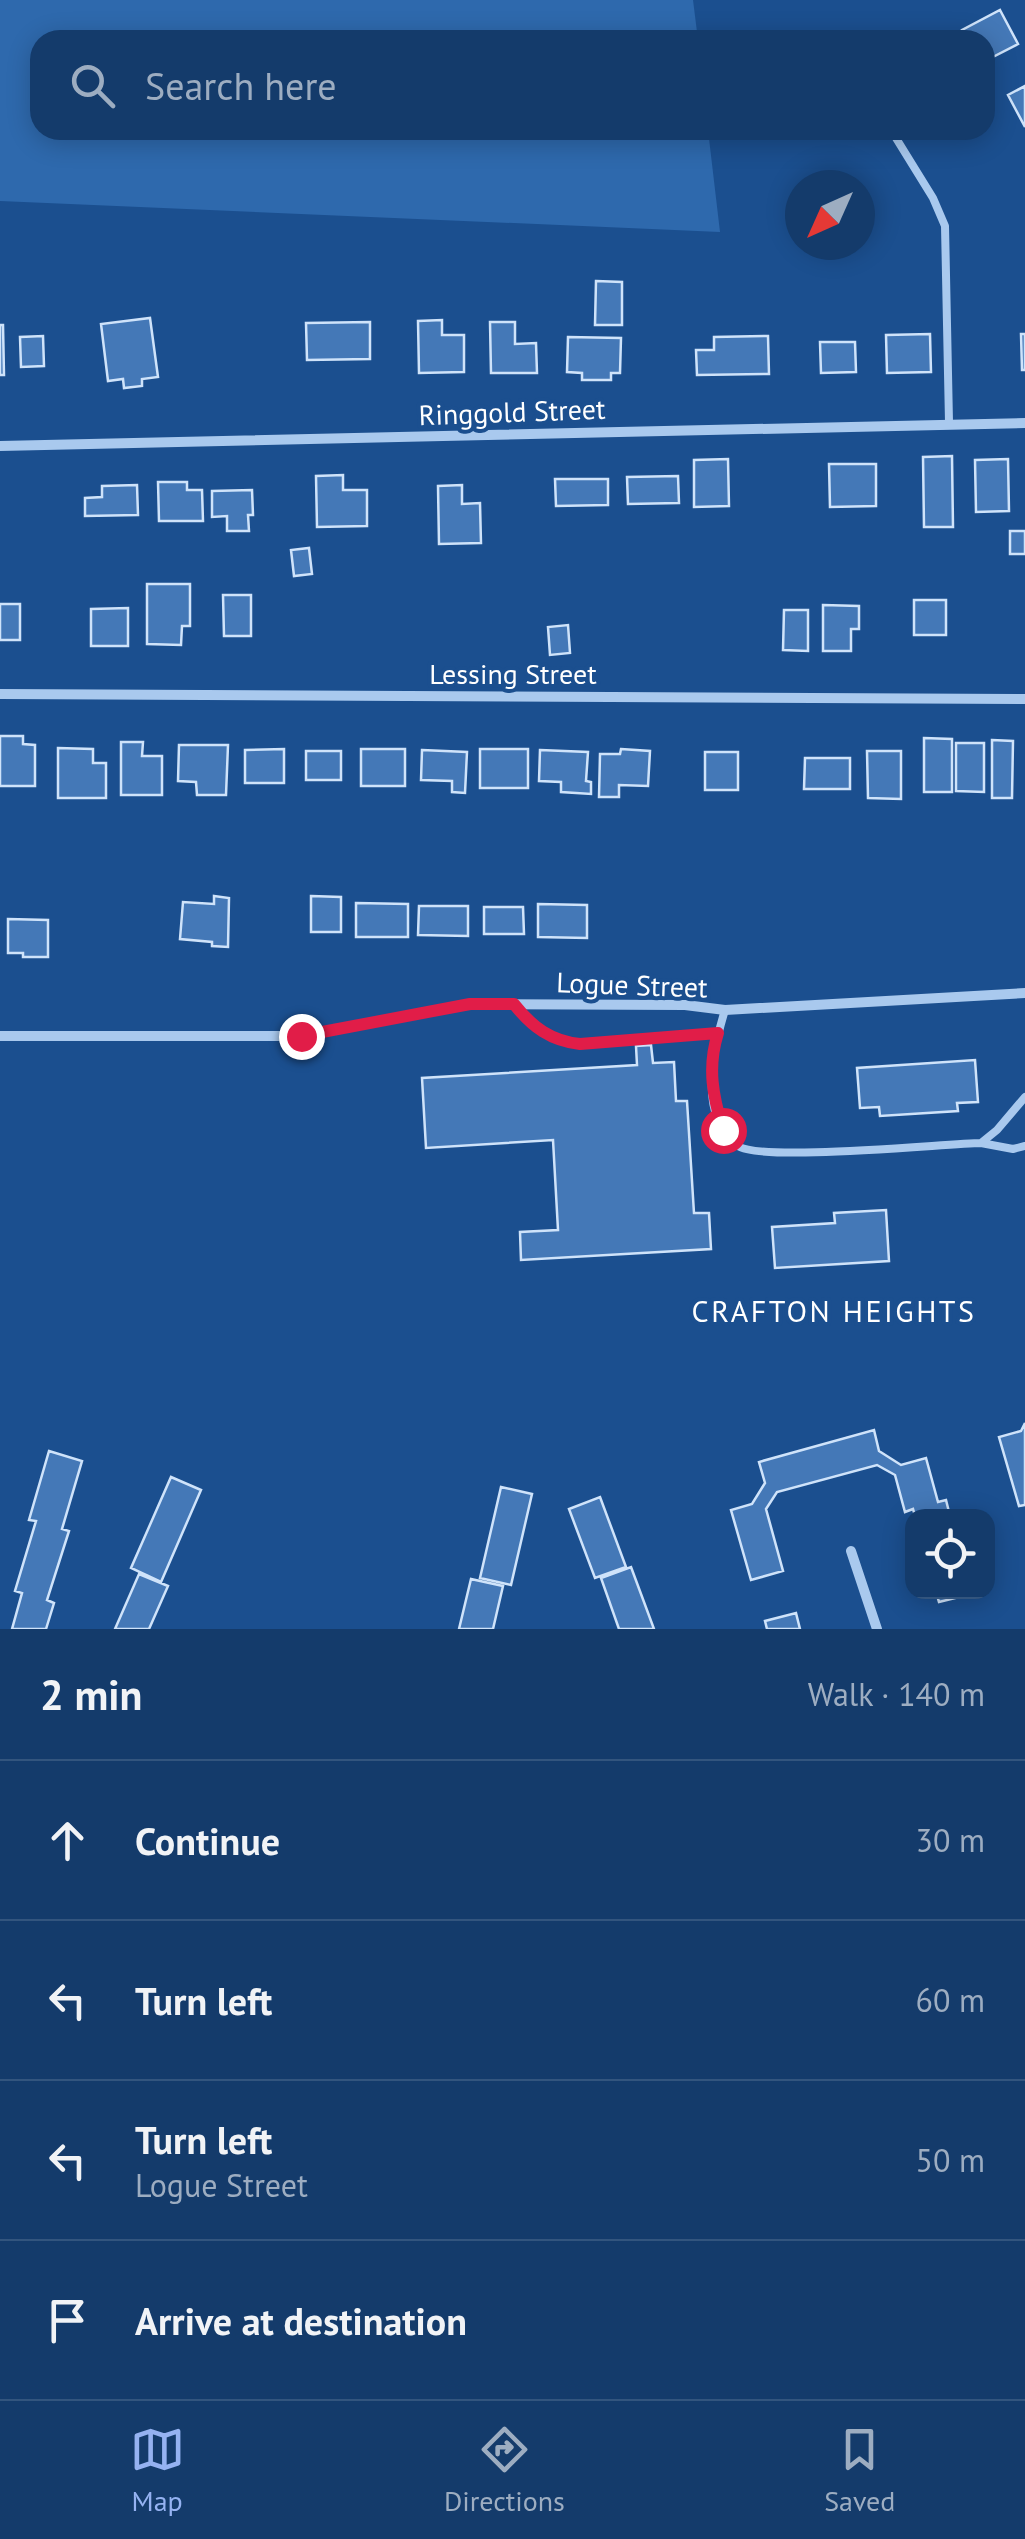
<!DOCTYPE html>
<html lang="en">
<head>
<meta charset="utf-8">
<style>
	:root { --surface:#143b6b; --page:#1d4271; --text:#f1f3f6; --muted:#9dadc1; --line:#33557e; --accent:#95b2f1 }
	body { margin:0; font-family:"PT Sans",sans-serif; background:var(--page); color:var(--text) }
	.controls { position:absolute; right:30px; bottom:30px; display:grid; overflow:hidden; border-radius:20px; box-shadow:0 5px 25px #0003 }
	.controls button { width:90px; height:90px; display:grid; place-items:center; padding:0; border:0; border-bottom:2px solid var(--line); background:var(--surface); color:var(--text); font:50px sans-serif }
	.compass { position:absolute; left:785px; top:170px; width:90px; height:90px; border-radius:50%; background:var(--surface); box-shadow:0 5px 25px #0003; rotate:225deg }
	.stop { position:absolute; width:30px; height:30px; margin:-22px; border:8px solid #e11d48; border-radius:50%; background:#fff }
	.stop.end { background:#e11d48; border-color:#fff; box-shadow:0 2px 10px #0008 }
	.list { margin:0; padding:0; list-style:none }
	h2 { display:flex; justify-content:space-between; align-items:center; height:130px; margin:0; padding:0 40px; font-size:42px }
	h2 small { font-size:32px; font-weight:400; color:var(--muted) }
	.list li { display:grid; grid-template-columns:65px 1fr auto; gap:30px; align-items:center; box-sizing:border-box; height:160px; padding:0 40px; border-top:2px solid var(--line) }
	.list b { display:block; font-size:38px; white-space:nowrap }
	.list p { margin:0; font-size:32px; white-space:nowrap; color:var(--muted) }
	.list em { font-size:32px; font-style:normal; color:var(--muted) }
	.icon { flex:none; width:55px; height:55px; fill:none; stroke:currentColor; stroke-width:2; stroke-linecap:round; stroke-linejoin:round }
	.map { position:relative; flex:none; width:1025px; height:1629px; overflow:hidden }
	.search { position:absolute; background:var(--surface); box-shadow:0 5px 25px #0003; left:30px; right:30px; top:30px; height:110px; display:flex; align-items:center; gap:25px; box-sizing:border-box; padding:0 35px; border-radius:30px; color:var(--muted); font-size:38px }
	.sheet { height:770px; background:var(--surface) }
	nav { display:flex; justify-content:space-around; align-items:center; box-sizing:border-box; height:140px; border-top:2px solid var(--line); background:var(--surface); font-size:28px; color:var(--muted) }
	nav a { display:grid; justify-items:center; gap:5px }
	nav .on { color:var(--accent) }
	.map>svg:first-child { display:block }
	.green { fill:#2e69ad }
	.building { fill:#4478b7; stroke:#cfe3fa; stroke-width:2.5 }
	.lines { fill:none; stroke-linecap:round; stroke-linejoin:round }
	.lane { stroke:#a9c9ee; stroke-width:8 }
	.street { stroke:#a9c9ee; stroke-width:10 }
	.route { stroke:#e11d48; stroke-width:12 }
	.labels { text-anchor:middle; stroke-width:8; stroke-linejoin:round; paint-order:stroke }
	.street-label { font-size:28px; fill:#fff; stroke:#1b4f8f }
	.neighbourhood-label { font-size:30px; letter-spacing:2.5px; fill:#fff; stroke:#1b4f8f }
</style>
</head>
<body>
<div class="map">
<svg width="1025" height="1629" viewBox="0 0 1025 1629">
	<rect width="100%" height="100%" fill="#1b4f8f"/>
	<path class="green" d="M0,0H693L698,40H40V130H708L720,232L0,201Z"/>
	<path class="building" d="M1000,10L1018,44L985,61V40H967L962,30Z
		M1025,86V127L1008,95Z
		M596,281L622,282V325H595Z
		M150,318L158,377L142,379V386L124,388L123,379L108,381L101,324Z
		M442,320V335H464V372L419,373L418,321Z
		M370,322V359L307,360L306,323Z
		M490,322H515V344L536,343L537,373H491Z
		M0,325H3L4,375H0Z
		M930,334L931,372L887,373L886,335Z
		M1021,334H1025V370H1022Z
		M43,336L44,366L21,367L20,337Z
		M768,336L769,374L697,375L696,350H714V337Z
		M568,337L621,338L620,373H611V380H582V373L567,372Z
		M820,342H855L856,372L821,373Z
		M952,456L953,527H924L923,457Z
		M728,459L729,506L694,507V460Z
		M1008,459L1009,511L976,512L975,460Z
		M829,464H876V506L830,507Z
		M343,475V490H367V526L317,527L316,476Z
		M678,476L679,503L628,504L627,477Z
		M555,479H608V505L556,506Z
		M158,482H187V490H202L203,521H159Z
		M137,485L138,515L85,516V498L102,497V486Z
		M462,485V504L480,503L481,543L439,544L438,486Z
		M252,490L253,515H248L249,531H227V516L212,517V491Z
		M1010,531H1025V554H1010Z
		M309,548L312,574L294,576L291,550Z
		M147,584H190V626H182L181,645L147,644Z
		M223,595H251V636H224Z
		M914,600H946V635H914Z
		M0,604H20V640H0Z
		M823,605L859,606V629H851V651H823Z
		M128,608V646H91V609Z
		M784,610H808V651L783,650Z
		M568,625L570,653L550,655L548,627Z
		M0,736H23V744L35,745V786H0Z
		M924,738L952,739V792H924Z
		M992,740L1013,741L1012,798H992Z
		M121,742H143L142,756H162V795H121Z
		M956,743H984V792L956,791Z
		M179,745H228L226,795H197L196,782L178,781Z
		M58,748L93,749V763H106V798H58Z
		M284,749V783H245V750Z
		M361,749H405V786H361Z
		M480,749H528V788H480Z
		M621,749L650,751L648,786L619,785V797H599L600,754H620Z
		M422,750L467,752L465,793L452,792V781L421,780Z
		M540,750L588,752L586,781L591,782V794L561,792V782L539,781Z
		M306,751H341V780H306Z
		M867,751H901V799L868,798Z
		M705,752H738V790H705Z
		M805,758H850V789H804Z
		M214,896L229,898L228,947L212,946V942L180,939L183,902L214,904Z
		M311,896L341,897V932H311Z
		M356,903L408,904V937H356Z
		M538,904L587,905V938L538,937Z
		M419,906H468V936L418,935Z
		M484,907H523L524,934H484Z
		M8,919L48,920V957H23V953H8Z
		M651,1045L653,1063L674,1062L676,1101H687L694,1213H709L711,1249L521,1260L520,1232L558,1230L553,1140L426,1148L422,1078L637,1065L636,1046Z
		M975,1060L978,1102L957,1103L958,1111L880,1116L879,1107L860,1108L857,1068Z
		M886,1210L889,1261L775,1268L772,1227L835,1223L834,1213Z
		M1025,1423V1505L1019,1506L999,1437L1021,1431Z
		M874,1430L879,1451L901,1465L926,1458L938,1502L946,1500L950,1516H915L913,1509L905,1512L895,1475L877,1465L777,1492L766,1509L783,1571L751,1580L731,1510L752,1504L765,1483L759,1462Z
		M49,1451L82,1461L62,1529L69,1531L47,1600L54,1603L46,1629H12L22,1593L15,1591L36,1521L29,1520Z
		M171,1477L201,1490L161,1582L131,1568Z
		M501,1487L532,1494L511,1585L480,1578Z
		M600,1497L626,1567L595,1578L569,1509Z
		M631,1567L654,1629H619L601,1578Z
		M139,1574L168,1586L149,1629H115Z
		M471,1579L503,1586L493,1629H459Z
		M936,1592H971L972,1594L939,1602Z
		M796,1613L800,1629H767L765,1621Z"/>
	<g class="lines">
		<path class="lane" d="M891,130L933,198L945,226L949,422
			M514,1004C532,1027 551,1041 580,1044L718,1033
			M725,1010C713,1049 697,1117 738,1146C761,1162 941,1144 981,1143L1013,1149L1025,1146
			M981,1143L997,1130L1025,1097"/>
		<path class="street" d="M0,446L1025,423
			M0,694L1025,699
			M0,1036H301L470,1004L685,1005L725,1010L1025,993
			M851,1551L877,1629"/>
	</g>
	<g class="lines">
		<path class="route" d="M301,1036L470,1004H514C532,1027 551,1041 580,1044L718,1033C707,1068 713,1096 723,1130"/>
	</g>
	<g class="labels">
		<g class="street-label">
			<text transform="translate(512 412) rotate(-2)" y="10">Ringgold Street</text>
			<text x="513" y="684">Lessing Street</text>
			<text transform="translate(632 985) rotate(2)" y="10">Logue Street</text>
		</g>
		<g class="neighbourhood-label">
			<text x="834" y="1322">CRAFTON HEIGHTS</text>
		</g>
	</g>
</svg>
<div class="controls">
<button><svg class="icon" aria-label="locate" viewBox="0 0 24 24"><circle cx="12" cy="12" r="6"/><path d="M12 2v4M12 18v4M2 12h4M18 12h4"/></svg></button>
</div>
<svg class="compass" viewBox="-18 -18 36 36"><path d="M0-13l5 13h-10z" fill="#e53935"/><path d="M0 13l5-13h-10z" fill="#9dadc1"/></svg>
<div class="stop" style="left:723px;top:1130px"></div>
<div class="stop end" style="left:301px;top:1036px"></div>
<div class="search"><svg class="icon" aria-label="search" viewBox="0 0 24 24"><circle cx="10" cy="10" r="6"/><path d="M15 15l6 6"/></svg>Search here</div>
</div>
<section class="sheet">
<h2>2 min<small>Walk · 140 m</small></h2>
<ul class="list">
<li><svg class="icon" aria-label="ahead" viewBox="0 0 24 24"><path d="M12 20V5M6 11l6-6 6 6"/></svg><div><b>Continue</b></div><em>30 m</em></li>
<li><svg class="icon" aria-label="left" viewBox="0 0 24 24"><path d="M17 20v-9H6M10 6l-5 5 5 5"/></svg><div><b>Turn left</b></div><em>60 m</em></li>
<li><svg class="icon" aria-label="left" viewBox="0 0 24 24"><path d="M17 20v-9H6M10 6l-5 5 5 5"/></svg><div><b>Turn left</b><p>Logue Street</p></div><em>50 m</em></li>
<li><svg class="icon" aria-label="arrive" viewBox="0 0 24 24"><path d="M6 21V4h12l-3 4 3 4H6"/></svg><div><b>Arrive at destination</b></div></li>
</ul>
</section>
<nav>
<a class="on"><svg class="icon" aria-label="map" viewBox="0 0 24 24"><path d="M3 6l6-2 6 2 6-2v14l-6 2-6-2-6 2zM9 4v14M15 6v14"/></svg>Map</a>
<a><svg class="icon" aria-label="directions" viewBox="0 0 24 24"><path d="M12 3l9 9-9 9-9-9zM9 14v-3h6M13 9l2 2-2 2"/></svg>Directions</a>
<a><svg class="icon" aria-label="saved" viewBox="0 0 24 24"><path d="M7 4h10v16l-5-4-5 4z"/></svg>Saved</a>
</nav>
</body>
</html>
